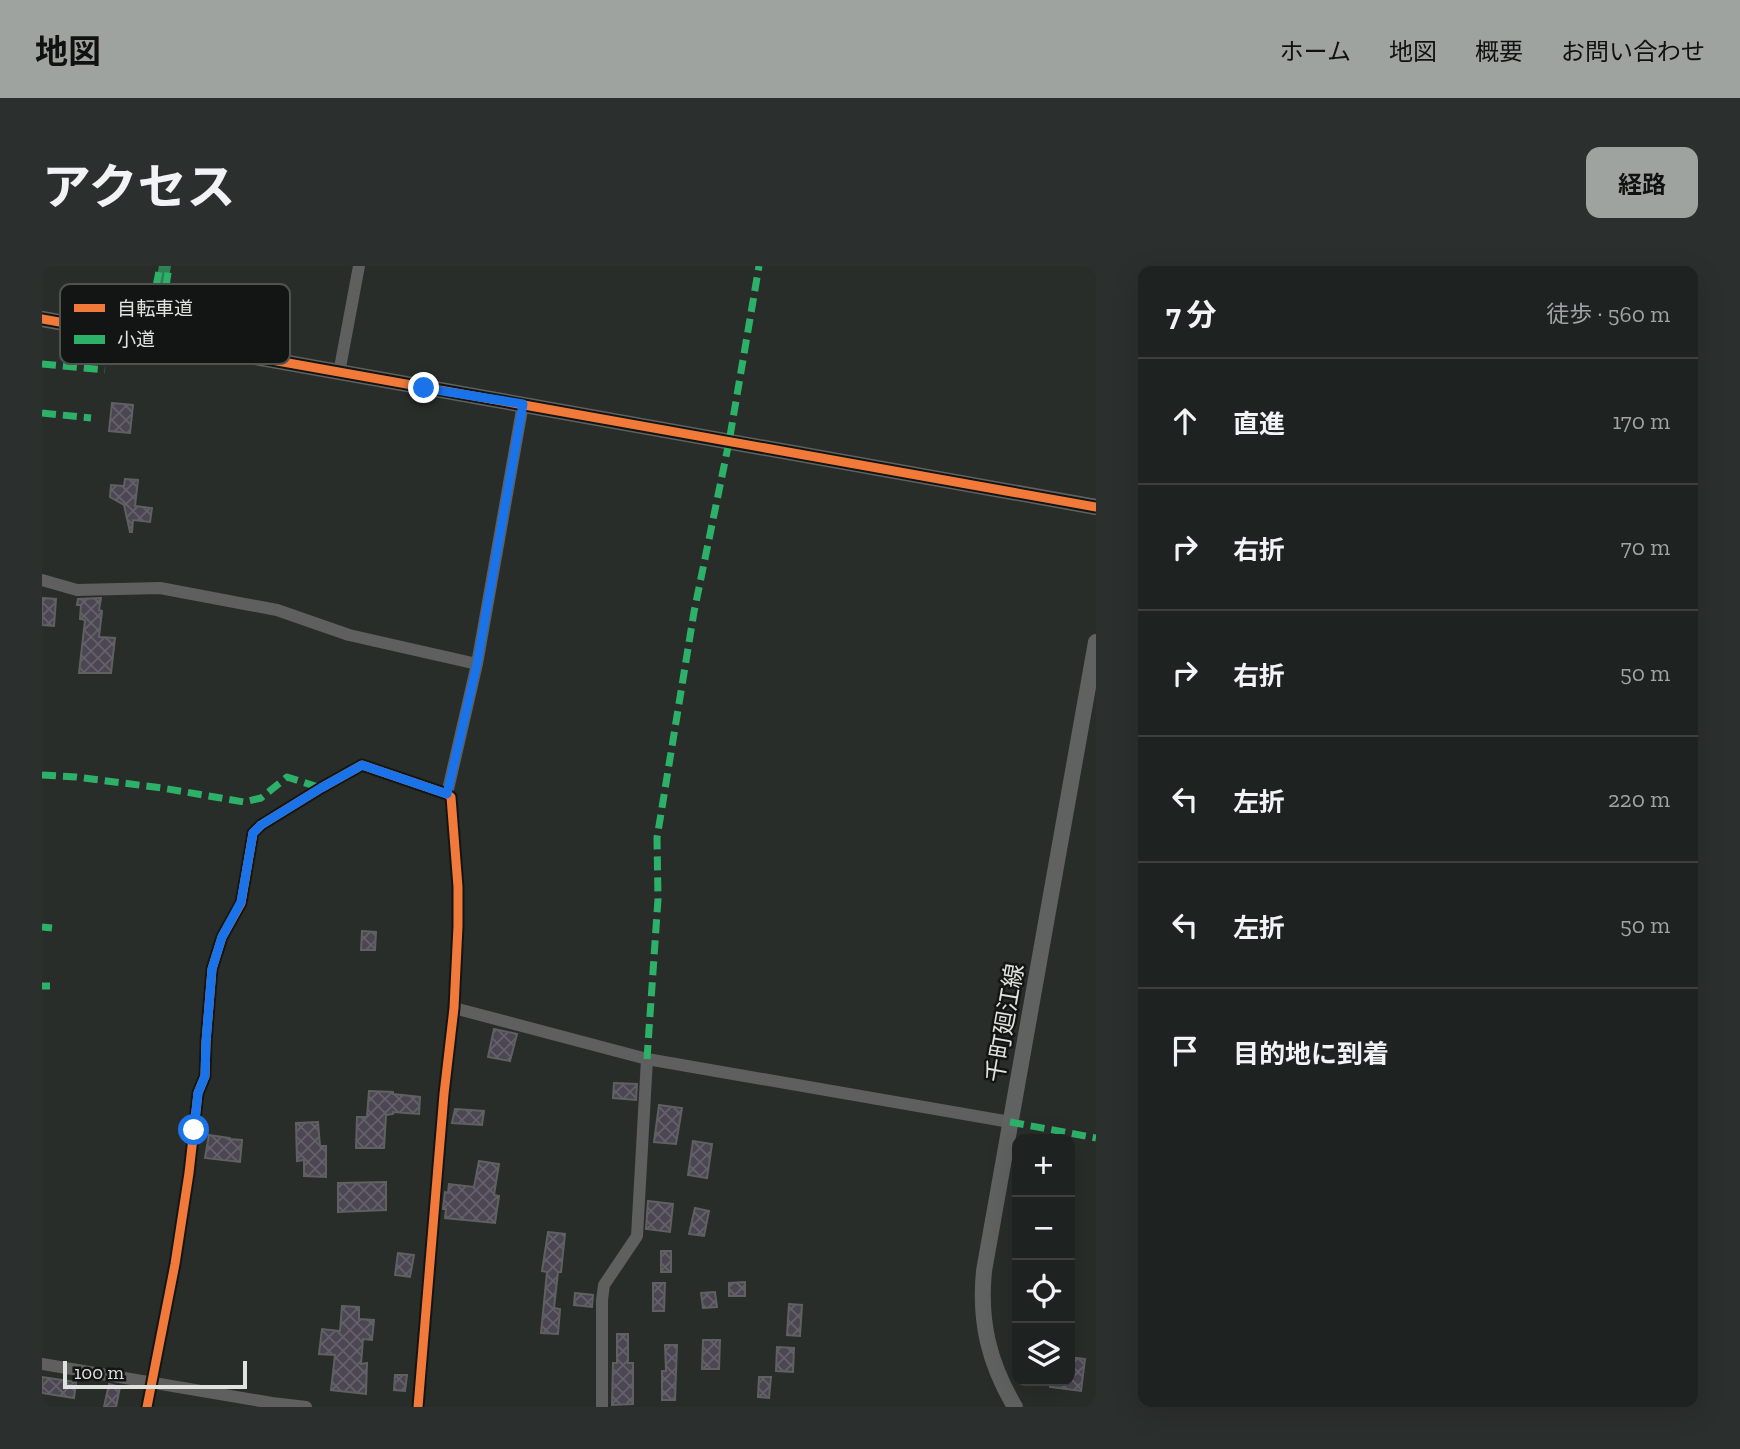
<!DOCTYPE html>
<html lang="ja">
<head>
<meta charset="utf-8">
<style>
	:root { --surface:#1e2220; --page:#2b2f2d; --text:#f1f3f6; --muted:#a1a4a5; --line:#3c3f3e; --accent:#9ea3a0 }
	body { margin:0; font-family:"Zilla Slab","Noto Sans JP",serif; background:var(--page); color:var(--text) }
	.controls { position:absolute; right:21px; bottom:21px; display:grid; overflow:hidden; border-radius:14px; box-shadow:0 7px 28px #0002 }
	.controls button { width:63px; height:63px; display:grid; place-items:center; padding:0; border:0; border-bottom:2px solid var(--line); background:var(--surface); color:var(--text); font:35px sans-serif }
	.scale { position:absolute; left:21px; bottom:18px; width:184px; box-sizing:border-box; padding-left:7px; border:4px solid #dee3e0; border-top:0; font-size:19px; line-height:24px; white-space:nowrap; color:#dee3e0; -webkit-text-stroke:5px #121513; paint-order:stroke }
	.stop { position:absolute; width:21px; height:21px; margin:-16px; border:5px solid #1a73e8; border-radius:50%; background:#fff }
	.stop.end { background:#1a73e8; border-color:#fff; box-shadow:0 2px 7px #0008 }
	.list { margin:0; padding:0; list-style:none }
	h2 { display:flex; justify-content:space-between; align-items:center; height:91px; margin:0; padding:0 28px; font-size:30px }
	h2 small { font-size:23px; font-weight:400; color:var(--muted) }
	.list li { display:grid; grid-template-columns:46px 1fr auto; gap:21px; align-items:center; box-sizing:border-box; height:126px; padding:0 28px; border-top:2px solid var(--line) }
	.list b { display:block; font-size:26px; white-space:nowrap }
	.list em { font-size:23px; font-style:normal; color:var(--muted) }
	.icon { flex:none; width:38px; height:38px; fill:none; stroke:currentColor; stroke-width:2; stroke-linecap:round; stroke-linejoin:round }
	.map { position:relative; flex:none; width:1054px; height:1141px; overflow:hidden; border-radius:14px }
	header { display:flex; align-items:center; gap:42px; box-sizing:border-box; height:98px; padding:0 35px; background:var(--accent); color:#111 }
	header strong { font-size:33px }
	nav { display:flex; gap:38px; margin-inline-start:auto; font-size:24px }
	.intro { display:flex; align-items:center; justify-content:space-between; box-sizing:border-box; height:168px; padding:0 42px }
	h1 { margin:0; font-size:49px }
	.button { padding:18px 32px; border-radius:14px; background:var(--accent); color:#111; font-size:24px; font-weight:700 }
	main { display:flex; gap:42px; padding:0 42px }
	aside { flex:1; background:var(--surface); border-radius:14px; box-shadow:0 7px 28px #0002 }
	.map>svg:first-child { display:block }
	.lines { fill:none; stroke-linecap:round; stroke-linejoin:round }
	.canal { stroke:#2d8155; stroke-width:12 }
	.building { fill:url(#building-cross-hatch); stroke:#5f6160; stroke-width:2 }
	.street { stroke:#5e5f5e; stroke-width:12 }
	.secondary { stroke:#5f6260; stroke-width:16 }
	.quiet { stroke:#2db169; stroke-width:7; stroke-dasharray:14 7; stroke-linecap:butt }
	.cycleway-casing { stroke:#121513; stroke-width:13 }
	.cycleway { stroke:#f17a3a; stroke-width:9 }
	.route { stroke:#1a73e8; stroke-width:9 }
	.labels { text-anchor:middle; stroke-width:5; stroke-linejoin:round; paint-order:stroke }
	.street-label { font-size:24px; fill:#dee3e0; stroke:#121513 }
	.key { fill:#121513; stroke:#4f5350; stroke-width:2 }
	.key-label { font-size:19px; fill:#dee3e0 }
</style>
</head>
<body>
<header>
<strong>地図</strong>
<nav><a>ホーム</a><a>地図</a><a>概要</a><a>お問い合わせ</a></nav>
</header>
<div class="intro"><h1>アクセス</h1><a class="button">経路</a></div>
<main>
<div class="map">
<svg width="1054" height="1141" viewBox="0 0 1054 1141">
	<defs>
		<pattern id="building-cross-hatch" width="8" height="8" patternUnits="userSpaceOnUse" patternTransform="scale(1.75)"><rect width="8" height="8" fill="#4b4652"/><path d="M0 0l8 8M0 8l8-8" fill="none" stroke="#64616b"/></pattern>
	</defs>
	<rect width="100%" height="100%" fill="#282d2a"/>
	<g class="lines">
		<path class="canal" d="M112,59L123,0"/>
	</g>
	<path class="building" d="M70,137L91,139L88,167L67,165Z
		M83,213L96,214L93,240L110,242L108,256L91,254L90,266H88L82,239L68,231L69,219L82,220Z
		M0,332L14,333L12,360L0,359Z
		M59,332L57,344L60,345L57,371L73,372L69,407H37L43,354L38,353L39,339H35L36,333Z
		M320,665L334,666L333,684H319Z
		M452,763L475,768L468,795L446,791Z
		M572,817L595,818L594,834L571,832Z
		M327,825L351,826V828L378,831L377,848L351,846V848L344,849L342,882H314L315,851H325Z
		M617,839L640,842L634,878L612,876Z
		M413,843L442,845L440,859L410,857Z
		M276,856L278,880H284V911L262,910V894L255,895L254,857Z
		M167,869L187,872L186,873L200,874L198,896L163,892Z
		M651,875L670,878L665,912L646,909Z
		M437,895L457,898L452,929L457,930L453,957L403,952L404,943H401L403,926L406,927L407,918L432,921Z
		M344,916V944L296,946V917Z
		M606,935L631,938L628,966L604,963Z
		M653,942L667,945L662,970L647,968Z
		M506,966L523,968L519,1006H516L512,1042L518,1043L516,1068L499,1067L505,1006L500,1005Z
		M619,985H629V1006H619Z
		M356,987L372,989L368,1011L353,1009Z
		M703,1016V1030H687V1017Z
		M611,1017H623L622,1045H611Z
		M673,1026L675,1041L661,1042L659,1027Z
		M533,1027L551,1029L550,1041L532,1039Z
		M747,1038L760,1039L758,1070L745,1069Z
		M300,1040L317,1041V1053L332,1054L330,1074L321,1073L319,1098L325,1097L324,1128L289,1124L293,1089L277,1088L280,1063L298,1065Z
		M575,1068H586V1097H591V1138L570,1139L571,1097H575Z
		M661,1074H678L677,1103H660Z
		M623,1079H635L633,1134H620V1105H624Z
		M735,1081L752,1082L751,1106L734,1105Z
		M1028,1091L1043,1093L1039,1125L1008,1121L1009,1115H1028Z
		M353,1109H365L363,1125L352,1124Z
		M0,1111L34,1116L32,1132L0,1127Z
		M717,1111H729L727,1132L716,1131Z
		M67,1118L78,1121L74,1141H62Z"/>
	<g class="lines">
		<path class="street" d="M297,107L317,0
			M0,314L35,324L118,322L235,344L307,369L435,398
			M405,528L435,398L481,138
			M412,742L605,793L968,856
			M0,1098L230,1137L264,1141
			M105,1141L133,998L147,907L156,827L163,810L164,776L170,703L180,671L199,637L211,567L219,559L279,522L320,499L405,528L409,531L416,621V660L412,742L402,828L376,1141
			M560,1141V1034L562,1019L595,970L605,793"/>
		<path class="secondary" d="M0,53L1054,241
			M973,1141C947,1097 937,1056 942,1005L1054,376"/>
		<path class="quiet" d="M106,61L118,0
			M118,62L127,0
			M0,98L63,104
			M0,147L49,152
			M0,509L34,511L120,522L202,536L219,532L245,511L279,522
			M0,661L10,662
			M0,720H8
			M605,793L616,633L615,572L652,346L687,176L717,0
			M968,856L1054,872"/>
		<defs>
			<path id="cycleway" d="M0,53L1054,241
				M105,1141L133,998L147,907L156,827L163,810L164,776L170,703L180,671L199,637L211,567L219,559L279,522L320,499L405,528L409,531L416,621V660L412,742L402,828L376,1141"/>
		</defs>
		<use href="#cycleway" class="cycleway-casing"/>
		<use href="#cycleway" class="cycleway"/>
	</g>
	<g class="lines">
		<path class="route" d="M152,864L156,827L163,810L164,776L170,703L180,671L199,636L211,567L219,559L279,522L320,499L405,528L435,398L481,138L382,122"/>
	</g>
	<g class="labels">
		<g class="street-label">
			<text transform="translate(963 757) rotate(-80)" y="8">千町廻江線</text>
		</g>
	</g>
	<rect x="18" y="18" width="230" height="80" rx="10" class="key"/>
	<rect x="32" y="38" width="31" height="8" fill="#f17a3a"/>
	<rect x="32" y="69" width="31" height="9" fill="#2db169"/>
	<g class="key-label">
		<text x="75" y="49">自転車道</text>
		<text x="75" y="80">小道</text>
	</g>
</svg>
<div class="controls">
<button>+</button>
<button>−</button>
<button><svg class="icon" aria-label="locate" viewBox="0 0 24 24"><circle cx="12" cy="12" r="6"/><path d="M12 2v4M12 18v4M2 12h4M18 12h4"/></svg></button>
<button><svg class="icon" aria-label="layers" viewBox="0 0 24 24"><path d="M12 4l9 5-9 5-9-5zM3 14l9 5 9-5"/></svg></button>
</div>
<div class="scale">100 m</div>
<div class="stop" style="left:152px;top:864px"></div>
<div class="stop end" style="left:382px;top:122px"></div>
</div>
<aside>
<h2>7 分<small>徒歩 · 560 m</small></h2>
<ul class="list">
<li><svg class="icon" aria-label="ahead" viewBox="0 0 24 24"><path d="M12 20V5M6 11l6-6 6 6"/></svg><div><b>直進</b></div><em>170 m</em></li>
<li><svg class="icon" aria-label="right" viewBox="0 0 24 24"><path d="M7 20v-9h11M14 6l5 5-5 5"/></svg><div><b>右折</b></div><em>70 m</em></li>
<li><svg class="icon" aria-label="right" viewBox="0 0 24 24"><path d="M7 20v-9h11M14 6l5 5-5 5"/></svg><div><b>右折</b></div><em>50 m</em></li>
<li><svg class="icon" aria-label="left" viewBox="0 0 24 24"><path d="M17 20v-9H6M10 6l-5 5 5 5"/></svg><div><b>左折</b></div><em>220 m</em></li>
<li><svg class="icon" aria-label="left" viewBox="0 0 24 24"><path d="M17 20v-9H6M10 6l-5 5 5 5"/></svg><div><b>左折</b></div><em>50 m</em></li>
<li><svg class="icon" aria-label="arrive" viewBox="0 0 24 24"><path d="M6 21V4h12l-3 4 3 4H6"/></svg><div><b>目的地に到着</b></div></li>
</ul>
</aside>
</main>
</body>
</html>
